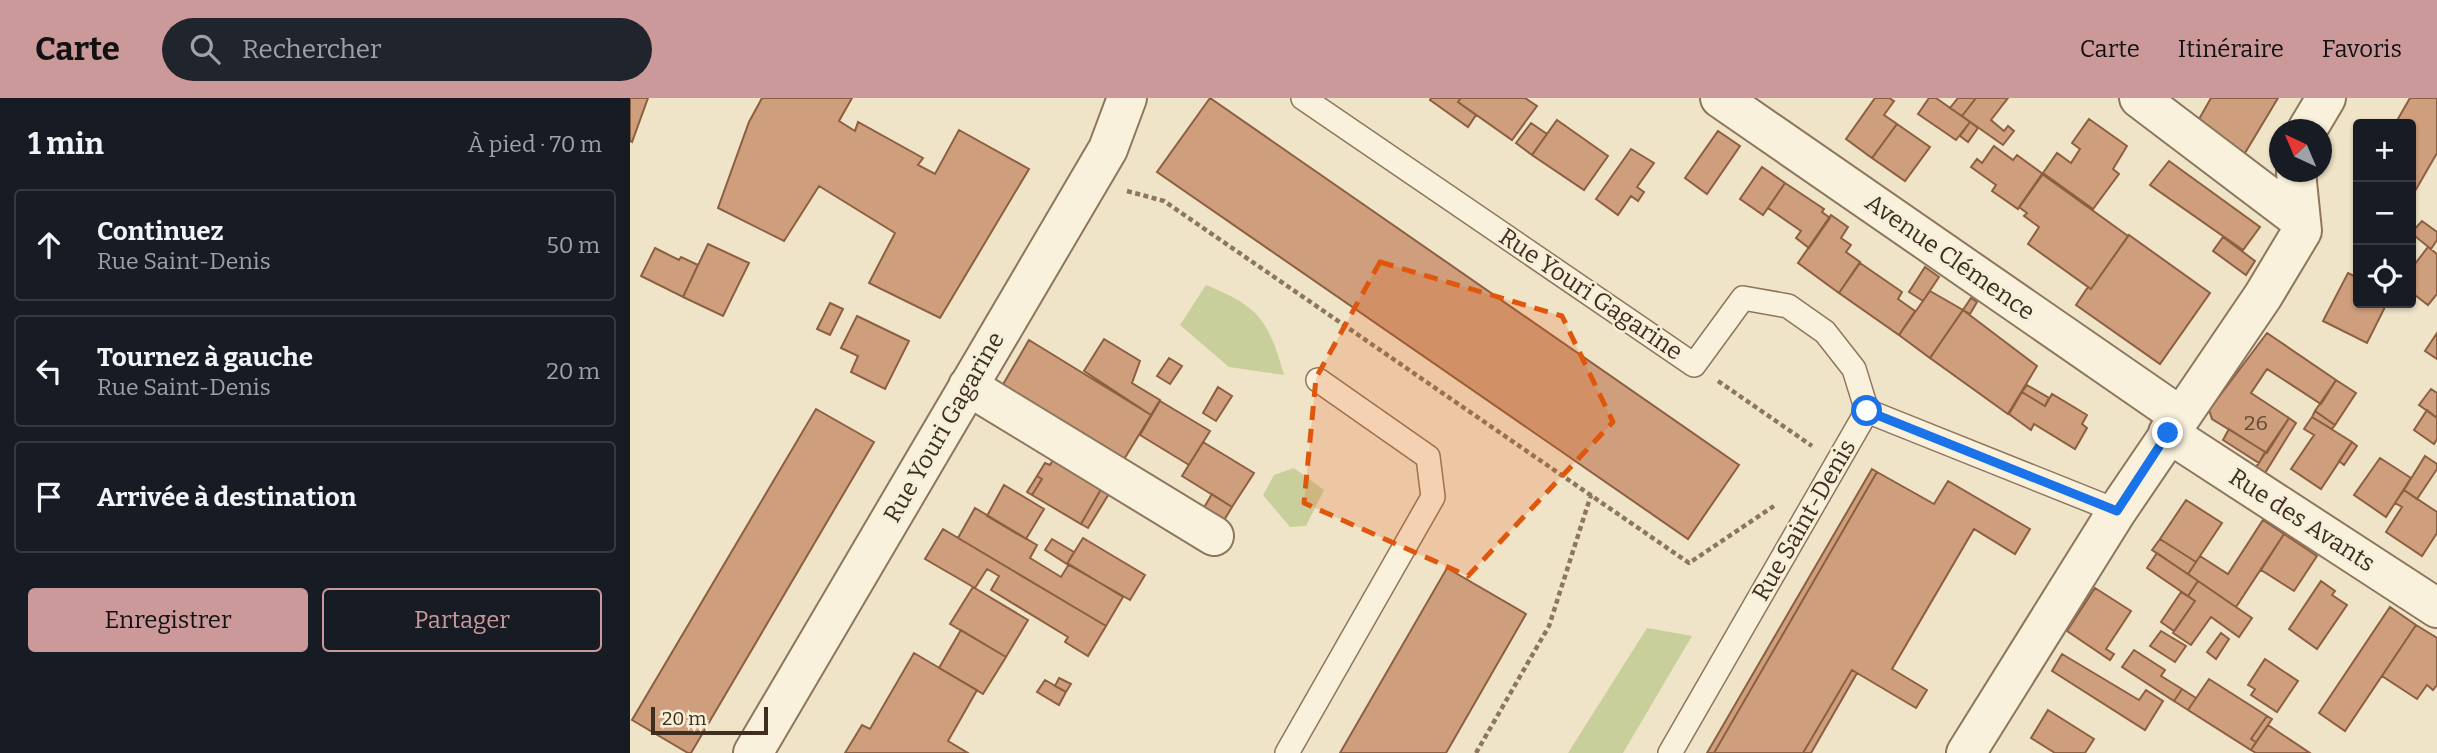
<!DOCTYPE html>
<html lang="fr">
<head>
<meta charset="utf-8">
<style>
	:root { --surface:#171b24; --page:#20242c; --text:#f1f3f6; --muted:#9ea1a6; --line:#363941; --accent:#cc999b }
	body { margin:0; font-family:Bitter,serif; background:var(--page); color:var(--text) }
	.controls { position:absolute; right:21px; top:21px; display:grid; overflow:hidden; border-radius:7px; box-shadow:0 2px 5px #0004 }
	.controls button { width:63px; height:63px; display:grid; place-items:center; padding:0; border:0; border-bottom:2px solid var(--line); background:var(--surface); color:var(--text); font:35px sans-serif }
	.compass { position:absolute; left:1639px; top:21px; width:63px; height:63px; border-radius:50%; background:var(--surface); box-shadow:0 2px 5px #0004; rotate:316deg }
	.scale { position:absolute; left:21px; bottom:18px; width:117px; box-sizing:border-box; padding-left:7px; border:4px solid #3d2e20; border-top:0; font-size:19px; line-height:24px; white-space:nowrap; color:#3d2e20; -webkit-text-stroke:5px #f7eed8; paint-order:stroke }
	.stop { position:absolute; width:21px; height:21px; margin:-16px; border:5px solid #1a73e8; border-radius:50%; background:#fff }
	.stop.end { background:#1a73e8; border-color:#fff; box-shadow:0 2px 7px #0008 }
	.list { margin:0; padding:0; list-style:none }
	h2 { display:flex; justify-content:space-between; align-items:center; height:91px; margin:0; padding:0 28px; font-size:30px }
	h2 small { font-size:23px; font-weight:400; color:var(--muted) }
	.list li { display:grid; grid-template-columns:46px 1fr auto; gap:21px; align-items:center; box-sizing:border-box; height:112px; margin:0 14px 14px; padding:0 14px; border:2px solid var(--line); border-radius:7px }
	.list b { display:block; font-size:26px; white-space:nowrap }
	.list p { margin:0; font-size:23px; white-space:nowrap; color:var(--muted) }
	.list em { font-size:23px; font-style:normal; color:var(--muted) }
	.actions { display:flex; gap:14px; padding:21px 28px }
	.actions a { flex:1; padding:16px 0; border:2px solid var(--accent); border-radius:7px; text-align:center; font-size:24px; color:var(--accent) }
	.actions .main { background:var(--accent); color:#111 }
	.icon { flex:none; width:38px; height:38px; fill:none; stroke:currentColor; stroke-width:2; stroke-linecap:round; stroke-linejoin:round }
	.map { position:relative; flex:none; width:1807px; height:655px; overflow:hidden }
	header { display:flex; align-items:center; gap:42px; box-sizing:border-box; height:98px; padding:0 35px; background:var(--accent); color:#111 }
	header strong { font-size:33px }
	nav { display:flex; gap:38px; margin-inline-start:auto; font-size:24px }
	.search { width:490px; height:63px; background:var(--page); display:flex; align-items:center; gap:18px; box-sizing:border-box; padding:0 24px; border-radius:38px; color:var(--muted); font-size:26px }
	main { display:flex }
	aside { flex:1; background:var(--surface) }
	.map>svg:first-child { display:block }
	.green { fill:#c9cf9b }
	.building { fill:#cf9f7d; stroke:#8d5f41; stroke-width:2 }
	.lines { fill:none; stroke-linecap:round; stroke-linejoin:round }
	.lane-casing { stroke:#8d765c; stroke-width:26 }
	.street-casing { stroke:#8d765c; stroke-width:42 }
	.path { stroke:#8d765c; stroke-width:4.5; stroke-dasharray:5 3.5; stroke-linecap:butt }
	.lane { stroke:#faf1dc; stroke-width:23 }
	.street { stroke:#faf1dc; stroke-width:38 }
	.route { stroke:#1a73e8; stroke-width:9 }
	.marked { fill:#df570d; fill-opacity:0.2; stroke:#df570d; stroke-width:5; stroke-dasharray:14 9; stroke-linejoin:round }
	.labels { text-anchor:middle; stroke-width:5; stroke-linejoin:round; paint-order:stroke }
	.number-label { font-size:21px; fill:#624a37 }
	.street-label { font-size:24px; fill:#3d2e20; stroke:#f7eed8 }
</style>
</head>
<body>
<header>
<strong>Carte</strong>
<div class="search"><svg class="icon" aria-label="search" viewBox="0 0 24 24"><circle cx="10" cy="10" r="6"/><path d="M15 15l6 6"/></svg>Rechercher</div>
<nav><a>Carte</a><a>Itinéraire</a><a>Favoris</a></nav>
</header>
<main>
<aside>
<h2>1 min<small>À pied · 70 m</small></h2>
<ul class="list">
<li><svg class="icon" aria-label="ahead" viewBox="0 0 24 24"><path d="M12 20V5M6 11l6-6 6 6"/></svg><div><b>Continuez</b><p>Rue Saint-Denis</p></div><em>50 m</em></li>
<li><svg class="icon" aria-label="left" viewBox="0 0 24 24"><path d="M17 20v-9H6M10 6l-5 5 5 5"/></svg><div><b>Tournez à gauche</b><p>Rue Saint-Denis</p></div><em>20 m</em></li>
<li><svg class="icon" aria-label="arrive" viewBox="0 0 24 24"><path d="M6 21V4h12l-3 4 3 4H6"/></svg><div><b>Arrivée à destination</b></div></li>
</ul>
<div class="actions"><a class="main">Enregistrer</a><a>Partager</a></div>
</aside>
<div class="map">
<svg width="1807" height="655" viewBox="0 0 1807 655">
	<rect width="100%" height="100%" fill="#f0e4c8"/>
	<path class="green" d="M576,187C630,209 638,222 654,277L599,269L550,227Z
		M664,370L694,392L676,428L660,429L633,397L644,377Z
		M1017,530L1062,538L993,655H938Z"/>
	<path class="building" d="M0,0H18L2,44L0,43Z
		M132,0H222L209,23L225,33L228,24L293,60L288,67L305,76L329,32L399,71L310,220L239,185L265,135L189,88L154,143L88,110L119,24Z
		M580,0L1109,367L1058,441L527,74Z
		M801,0H831L828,4L846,17L838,29L800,2Z
		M831,0H895L907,8L882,42L828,4Z
		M1245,0H1259L1264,3L1254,17L1267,26L1242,60L1216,41Z
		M1299,0H1306L1340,24L1326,42L1288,16Z
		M1328,0H1346L1332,18L1320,10Z
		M1346,0H1378L1361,22L1374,33L1378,28L1384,33L1373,47L1332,18Z
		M1581,0H1648L1609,65L1564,30Z
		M1780,0H1807V55L1781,100V26H1765Z
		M1459,21L1497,48L1483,71L1489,76L1463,111L1413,75L1427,55L1441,65L1450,51L1442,45Z
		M927,22L978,58L954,92L902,57Z
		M1340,24L1348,30L1338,44L1330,38Z
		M901,25L917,36L902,57L886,45Z
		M1267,26L1300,49L1275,83L1242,60Z
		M1088,33L1110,48L1077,96L1055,80Z
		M1364,48L1383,62L1387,57L1413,76L1388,111L1362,93L1366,87L1341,69L1347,61L1352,65Z
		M1001,51L1024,65L1007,89L1014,94L1008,103L1001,98L988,117L966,101Z
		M1539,63L1630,129L1613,152L1520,87Z
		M1132,69L1155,85L1133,117L1110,101Z
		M1412,76L1498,138L1461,191L1398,146L1409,129L1394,118L1397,115L1389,109Z
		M1155,85L1194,111L1192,114L1200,120L1179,150L1166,140L1171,133L1138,110Z
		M1201,117L1218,129L1211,140L1221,147L1216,154L1230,164L1209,195L1168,165Z
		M1792,123L1807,134V142L1801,151L1781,135Z
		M1499,137L1580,195L1530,266L1446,207L1458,189L1461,191Z
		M1593,139L1625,163L1616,177L1583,153Z
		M78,146L119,165L93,218L53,199Z
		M1798,149L1807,156V196L1798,207L1781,194V171Z
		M25,150L49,162L51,159L68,167L53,199L11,178Z
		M1230,165L1272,194L1268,201L1285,213L1269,237L1209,195Z
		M1295,169L1309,179L1293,203L1279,194Z
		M1718,175L1728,180V205H1757L1737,245L1693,223Z
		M1300,193L1333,212L1300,260L1269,237Z
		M1341,200L1347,204L1340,216L1333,212Z
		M200,205L213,211L200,237L187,231Z
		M1333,212L1407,268L1378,316L1300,260Z
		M227,218L279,243L255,291L221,274L228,258L211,250Z
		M1637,235L1706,282L1691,306L1637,271L1621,295L1659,320L1637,355L1582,321L1579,312Z
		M1807,235V261L1795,253Z
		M474,241L510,263L502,285L530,302L521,317L454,273Z
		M399,242L521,317L490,368L368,295Z
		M539,260L552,268L540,286L527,278Z
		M1706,282L1726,295L1705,327L1685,313Z
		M1397,287L1419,300L1415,308L1392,294Z
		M588,289L602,298L586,323L573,315Z
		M1801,291L1807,295V320L1789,307Z
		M1392,294L1415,308L1422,296L1457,317L1452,326L1457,330L1445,351L1404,326L1401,332L1379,316Z
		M530,303L580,333L559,367L510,337Z
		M186,311L244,344L61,655H58L2,622Z
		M1797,312L1807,320V341L1804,346L1784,332Z
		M1685,313L1705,327L1702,331L1682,319Z
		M1682,319L1722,344L1691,391L1661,371L1684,337L1674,331Z
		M1659,320L1666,325L1635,375L1626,369Z
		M1599,331L1635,354L1629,365L1593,342Z
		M573,344L624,375L602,409L552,378Z
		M1722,344L1727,348L1714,367L1709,363Z
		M429,352L477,381L451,426L402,397L412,381L407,378L415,365L420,367Z
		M1795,358L1807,366V371L1787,401L1774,392Z
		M1750,360L1781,380L1756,419L1724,397Z
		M1242,371L1247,374L1084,655H1077Z
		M1247,374L1304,406L1318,383L1400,431L1385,456L1344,431L1262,571L1297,592L1286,610L1222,572L1173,655H1084Z
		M407,378L412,381L402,397L397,394Z
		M477,381L485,386L458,430L451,426Z
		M374,387L414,411L396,441L357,418Z
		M1774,392L1807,414V435L1792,458L1756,434L1772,409L1765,405Z
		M582,396L602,409L590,429L572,413Z
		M1556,402L1592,425L1566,464L1530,441Z
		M345,410L407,447L400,460L431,479L439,466L493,499L476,528L328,440Z
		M1633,422L1654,436L1606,509L1558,476L1570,458L1598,476Z
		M313,431L476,528L458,558L435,544L438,539L361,492L369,478L357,471L345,490L295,461Z
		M1654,436L1687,458L1664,493L1631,472Z
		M453,440L515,477L500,502L437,466Z
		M422,441L444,454L437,466L415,452Z
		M1530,441L1566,464L1558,476L1522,452Z
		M1527,455L1568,483L1558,498L1517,470Z
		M817,470L896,516L816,655H710Z
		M1568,483L1622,520L1609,539L1581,519L1561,547L1543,535L1565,503L1558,498Z
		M1691,483L1705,493L1702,497L1717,507L1687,551L1659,531Z
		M343,489L398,522L376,559L320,526Z
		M1465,490L1501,513L1476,551L1484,556L1480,562L1437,533Z
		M1551,494L1565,503L1544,533L1531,524Z
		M1760,509L1786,527L1715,633L1689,615Z
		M1786,527L1807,540V587L1803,592L1797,587L1787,601L1752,578Z
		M331,532L376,559L353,596L309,570Z
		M1531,533L1556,548L1545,564L1520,548Z
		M1591,535L1599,541L1586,561L1577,554Z
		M1504,552L1535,572L1531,578L1552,591L1544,603L1492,569Z
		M284,555L347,592L318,643L338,655H215L232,627L240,631Z
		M1432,556L1509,602L1516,592L1533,603L1515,632L1422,573Z
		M1635,561L1668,583L1647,614L1621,597L1625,591L1618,587Z
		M1222,572L1227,575L1181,655H1173Z
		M429,580L441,586L436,594L425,588Z
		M1579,581L1637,618L1621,641L1626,644L1621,652L1558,612Z
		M415,582L436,594L429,607L407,594Z
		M1552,591L1566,600L1558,612L1544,603Z
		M1418,612L1464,641L1455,655H1425L1401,640Z
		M1637,618L1642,621L1626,644L1621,641Z
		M1638,627L1680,655H1626L1621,652Z"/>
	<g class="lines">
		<defs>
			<path id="lane" d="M673,0L1064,267L1113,200L1158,208L1195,234L1224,271L1237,313
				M657,655L803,399L798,359L688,282
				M1040,655L1237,313L1487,413"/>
			<path id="street" d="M1090,0L1550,318
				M1509,0L1670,122
				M1677,32L1696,0
				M338,288L584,438
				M1538,335L1807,510
				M123,655L478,51L497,0
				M1336,655L1487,413L1633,198L1672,133L1666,74"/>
		</defs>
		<use href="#lane" class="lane-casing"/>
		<use href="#street" class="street-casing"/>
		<path class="path" d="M497,93L534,103L1059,465L1144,408
			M1088,283L1182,348
			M846,655L919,528L961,397"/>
		<use href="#lane" class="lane"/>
		<use href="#street" class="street"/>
	</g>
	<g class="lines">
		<path class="route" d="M1237,313L1487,413L1538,335"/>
	</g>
	<path class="marked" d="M750,164L932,218L983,324L838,478L674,405L686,280Z"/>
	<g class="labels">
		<g class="number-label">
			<text x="1626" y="332">26</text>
		</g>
		<g class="street-label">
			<text transform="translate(1320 159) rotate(35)" y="8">Avenue Clémence</text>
			<text transform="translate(961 196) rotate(34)" y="8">Rue Youri Gagarine</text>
			<text transform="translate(314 329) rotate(-60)" y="8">Rue Youri Gagarine</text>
			<text transform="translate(1174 422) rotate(-60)" y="8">Rue Saint-Denis</text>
			<text transform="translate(1672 422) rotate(33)" y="8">Rue des Avants</text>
		</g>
	</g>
</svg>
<div class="controls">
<button>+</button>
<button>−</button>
<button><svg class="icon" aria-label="locate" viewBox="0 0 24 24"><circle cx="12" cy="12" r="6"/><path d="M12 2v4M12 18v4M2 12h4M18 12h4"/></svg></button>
</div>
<svg class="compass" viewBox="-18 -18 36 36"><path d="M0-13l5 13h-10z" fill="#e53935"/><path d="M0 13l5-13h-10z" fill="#9ea1a6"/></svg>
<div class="scale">20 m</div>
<div class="stop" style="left:1237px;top:313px"></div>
<div class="stop end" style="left:1538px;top:335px"></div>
</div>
</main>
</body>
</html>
